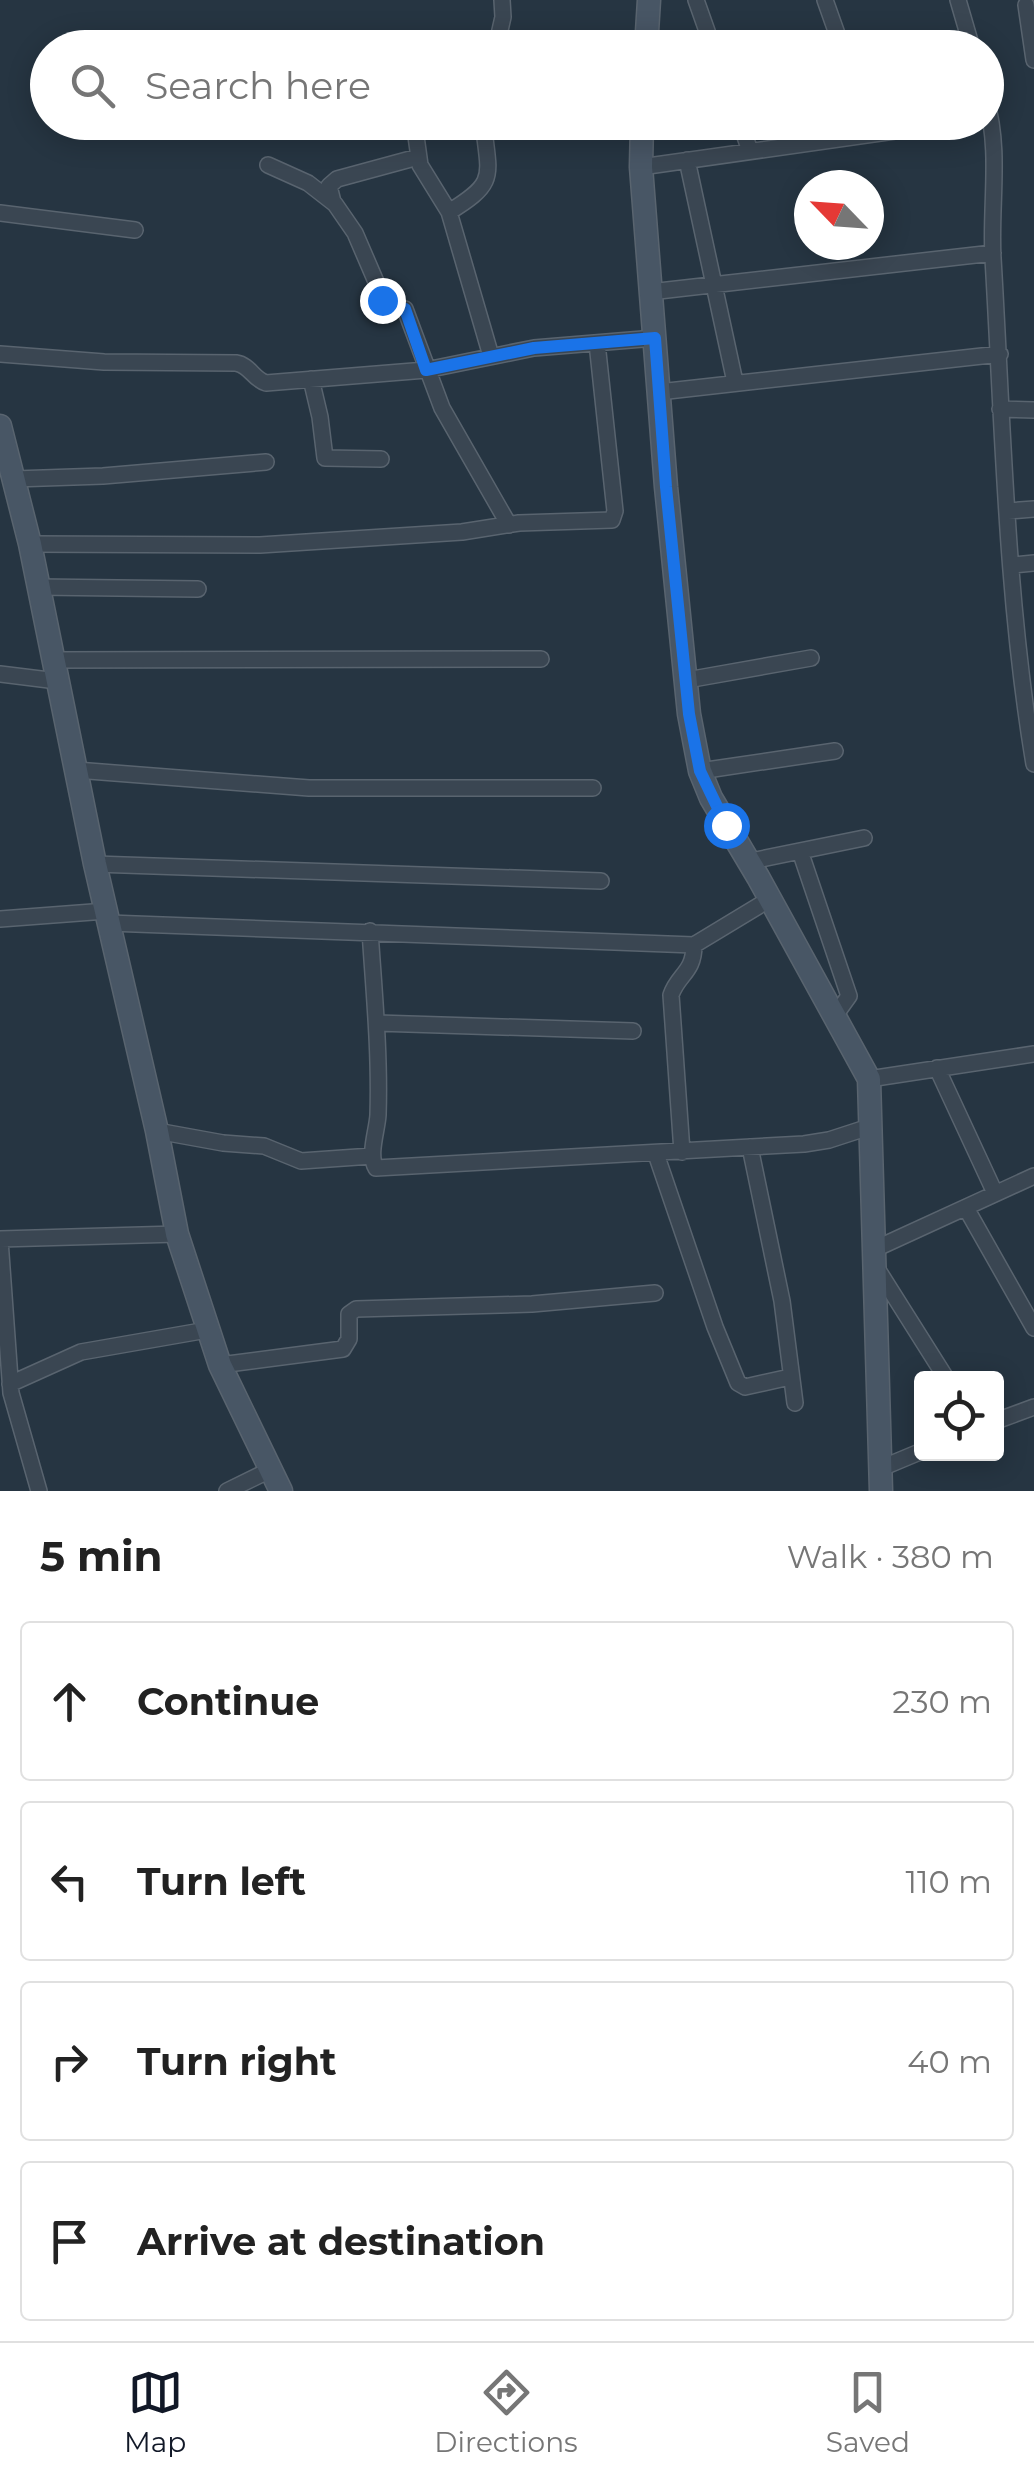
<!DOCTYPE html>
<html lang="en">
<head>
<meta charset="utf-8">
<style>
	:root { --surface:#fff; --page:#f6f6f6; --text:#222; --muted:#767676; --line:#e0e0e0; --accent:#111827 }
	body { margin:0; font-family:Montserrat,sans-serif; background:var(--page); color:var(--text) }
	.controls { position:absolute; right:30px; bottom:30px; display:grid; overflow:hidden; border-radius:10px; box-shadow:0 5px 25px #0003 }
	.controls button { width:90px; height:90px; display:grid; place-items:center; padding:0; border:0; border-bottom:2px solid var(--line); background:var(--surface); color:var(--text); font:50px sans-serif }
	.compass { position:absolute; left:794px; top:170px; width:90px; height:90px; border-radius:50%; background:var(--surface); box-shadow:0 5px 25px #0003; rotate:295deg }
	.stop { position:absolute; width:30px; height:30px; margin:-22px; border:8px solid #1a73e8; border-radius:50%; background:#fff }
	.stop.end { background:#1a73e8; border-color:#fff; box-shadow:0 2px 10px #0008 }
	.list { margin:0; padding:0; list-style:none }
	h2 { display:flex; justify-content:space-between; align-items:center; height:130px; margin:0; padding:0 40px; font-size:42px }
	h2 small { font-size:32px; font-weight:400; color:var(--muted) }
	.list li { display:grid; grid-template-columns:65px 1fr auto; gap:30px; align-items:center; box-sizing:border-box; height:160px; margin:0 20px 20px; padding:0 20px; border:2px solid var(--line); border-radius:10px }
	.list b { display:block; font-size:38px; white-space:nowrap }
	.list em { font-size:32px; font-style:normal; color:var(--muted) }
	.icon { flex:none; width:55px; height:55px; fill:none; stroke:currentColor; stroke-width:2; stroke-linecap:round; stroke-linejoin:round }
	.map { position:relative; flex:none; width:1034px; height:1491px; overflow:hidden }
	.search { position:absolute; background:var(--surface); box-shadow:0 5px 25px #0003; left:30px; right:30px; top:30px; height:110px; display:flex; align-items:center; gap:25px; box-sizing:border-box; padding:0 35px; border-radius:55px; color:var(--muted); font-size:38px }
	.sheet { height:850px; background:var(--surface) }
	nav { display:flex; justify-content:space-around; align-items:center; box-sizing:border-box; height:140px; border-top:2px solid var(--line); background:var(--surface); font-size:28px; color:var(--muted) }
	nav a { display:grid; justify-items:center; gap:5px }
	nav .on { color:var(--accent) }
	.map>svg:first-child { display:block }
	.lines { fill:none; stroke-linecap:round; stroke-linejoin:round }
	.street-casing { stroke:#59646f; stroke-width:18 }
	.secondary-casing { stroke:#59646f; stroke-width:25 }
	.street { stroke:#3a4652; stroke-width:15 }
	.secondary { stroke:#485665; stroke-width:22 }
	.route { stroke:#1a73e8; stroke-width:12 }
</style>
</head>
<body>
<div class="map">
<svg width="1034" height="1491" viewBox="0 0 1034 1491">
	<rect width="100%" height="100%" fill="#263542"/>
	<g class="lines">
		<defs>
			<path id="street" d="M696,0L713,48
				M825,0L842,48
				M958,0L972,48
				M1026,5L1034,60
				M496,48L503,17L502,0
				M986,100C1001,151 990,205 993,258C1003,427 1006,597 1034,764
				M414,122L420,165L449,212L491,356
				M740,122L750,151
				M687,160L735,382
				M268,165L308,183L335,204L355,233L386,305L405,309L442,408L509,525
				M641,167L958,122
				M333,202L329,186L337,179L418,157
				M449,212C498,182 489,177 483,122
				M0,213L135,230
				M650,292L993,253
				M0,354L104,362L236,363C250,365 253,379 266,383L426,370L534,348L655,338
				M311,379L320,417L325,458L381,459
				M659,392L1000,354
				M1000,409L1034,410
				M14,479L103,476L266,462
				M1008,511L1034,509
				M30,544L260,545L462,532L519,523L612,520L615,511L597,343
				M1013,565L1034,563
				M38,587L198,589
				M53,660L541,659
				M0,674L57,681
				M687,680L811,658
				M76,770L309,788H593
				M700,771L835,751
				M800,851L849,996L834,1017
				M746,862L864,838
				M95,864L601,881
				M0,919L106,911
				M109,923L694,945L770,899
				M370,931C374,992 380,1053 378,1115C377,1131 368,1155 376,1168L804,1144L829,1140L869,1127
				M377,1023L633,1031
				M937,1068L995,1193
				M869,1079L1034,1054
				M157,1131L223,1143L264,1146L301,1161L372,1156
				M750,1147L782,1301L795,1403
				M682,1152L671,995C678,974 694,973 694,945
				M656,1154L715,1327L738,1383L745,1387L790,1377
				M966,1208L1034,1328
				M0,1239L177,1234
				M0,1240L11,1393L39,1491
				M875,1249L1034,1176
				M876,1267L946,1378
				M220,1365L343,1349L349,1339V1314L356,1309L532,1304L655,1293
				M10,1384L81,1352L207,1330
				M996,1421L1034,1407
				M879,1469L922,1451
				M227,1491L270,1470"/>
			<path id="secondary" d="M646,48L649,0
				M642,122L641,167L666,487L689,714L700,771L711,798L758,877L869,1079L881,1491
				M0,426L30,544L95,864L157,1131L177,1234L220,1365L281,1491"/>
		</defs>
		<use href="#street" class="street-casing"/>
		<use href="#secondary" class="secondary-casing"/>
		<use href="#street" class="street"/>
		<use href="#secondary" class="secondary"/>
	</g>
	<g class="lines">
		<path class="route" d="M382,300L388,308L405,309L426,370L534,348L655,338L666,487L689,714L700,771L726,825"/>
	</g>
</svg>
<div class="controls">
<button><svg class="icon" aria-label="locate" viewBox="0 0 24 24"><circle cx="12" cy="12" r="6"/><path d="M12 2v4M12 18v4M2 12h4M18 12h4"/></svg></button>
</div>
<svg class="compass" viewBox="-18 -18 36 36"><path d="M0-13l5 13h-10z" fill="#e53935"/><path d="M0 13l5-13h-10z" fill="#767676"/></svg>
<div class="stop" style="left:726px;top:825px"></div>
<div class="stop end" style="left:382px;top:300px"></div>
<div class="search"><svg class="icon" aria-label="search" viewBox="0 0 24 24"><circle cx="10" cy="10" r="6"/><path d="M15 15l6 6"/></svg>Search here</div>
</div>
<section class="sheet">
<h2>5 min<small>Walk · 380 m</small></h2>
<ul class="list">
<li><svg class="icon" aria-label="ahead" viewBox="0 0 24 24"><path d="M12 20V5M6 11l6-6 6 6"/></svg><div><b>Continue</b></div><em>230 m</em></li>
<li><svg class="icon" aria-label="left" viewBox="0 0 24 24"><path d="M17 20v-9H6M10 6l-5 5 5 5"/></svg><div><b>Turn left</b></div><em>110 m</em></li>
<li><svg class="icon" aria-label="right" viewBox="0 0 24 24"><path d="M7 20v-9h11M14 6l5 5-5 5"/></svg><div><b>Turn right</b></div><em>40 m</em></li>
<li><svg class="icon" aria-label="arrive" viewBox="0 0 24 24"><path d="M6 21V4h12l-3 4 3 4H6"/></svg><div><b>Arrive at destination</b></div></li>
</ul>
</section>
<nav>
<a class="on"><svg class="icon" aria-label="map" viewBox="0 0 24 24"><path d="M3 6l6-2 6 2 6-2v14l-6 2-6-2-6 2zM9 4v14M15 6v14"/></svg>Map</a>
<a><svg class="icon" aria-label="directions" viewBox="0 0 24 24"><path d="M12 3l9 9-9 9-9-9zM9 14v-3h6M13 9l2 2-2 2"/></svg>Directions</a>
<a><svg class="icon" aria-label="saved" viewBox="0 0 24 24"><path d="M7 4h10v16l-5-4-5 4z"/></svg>Saved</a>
</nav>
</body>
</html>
